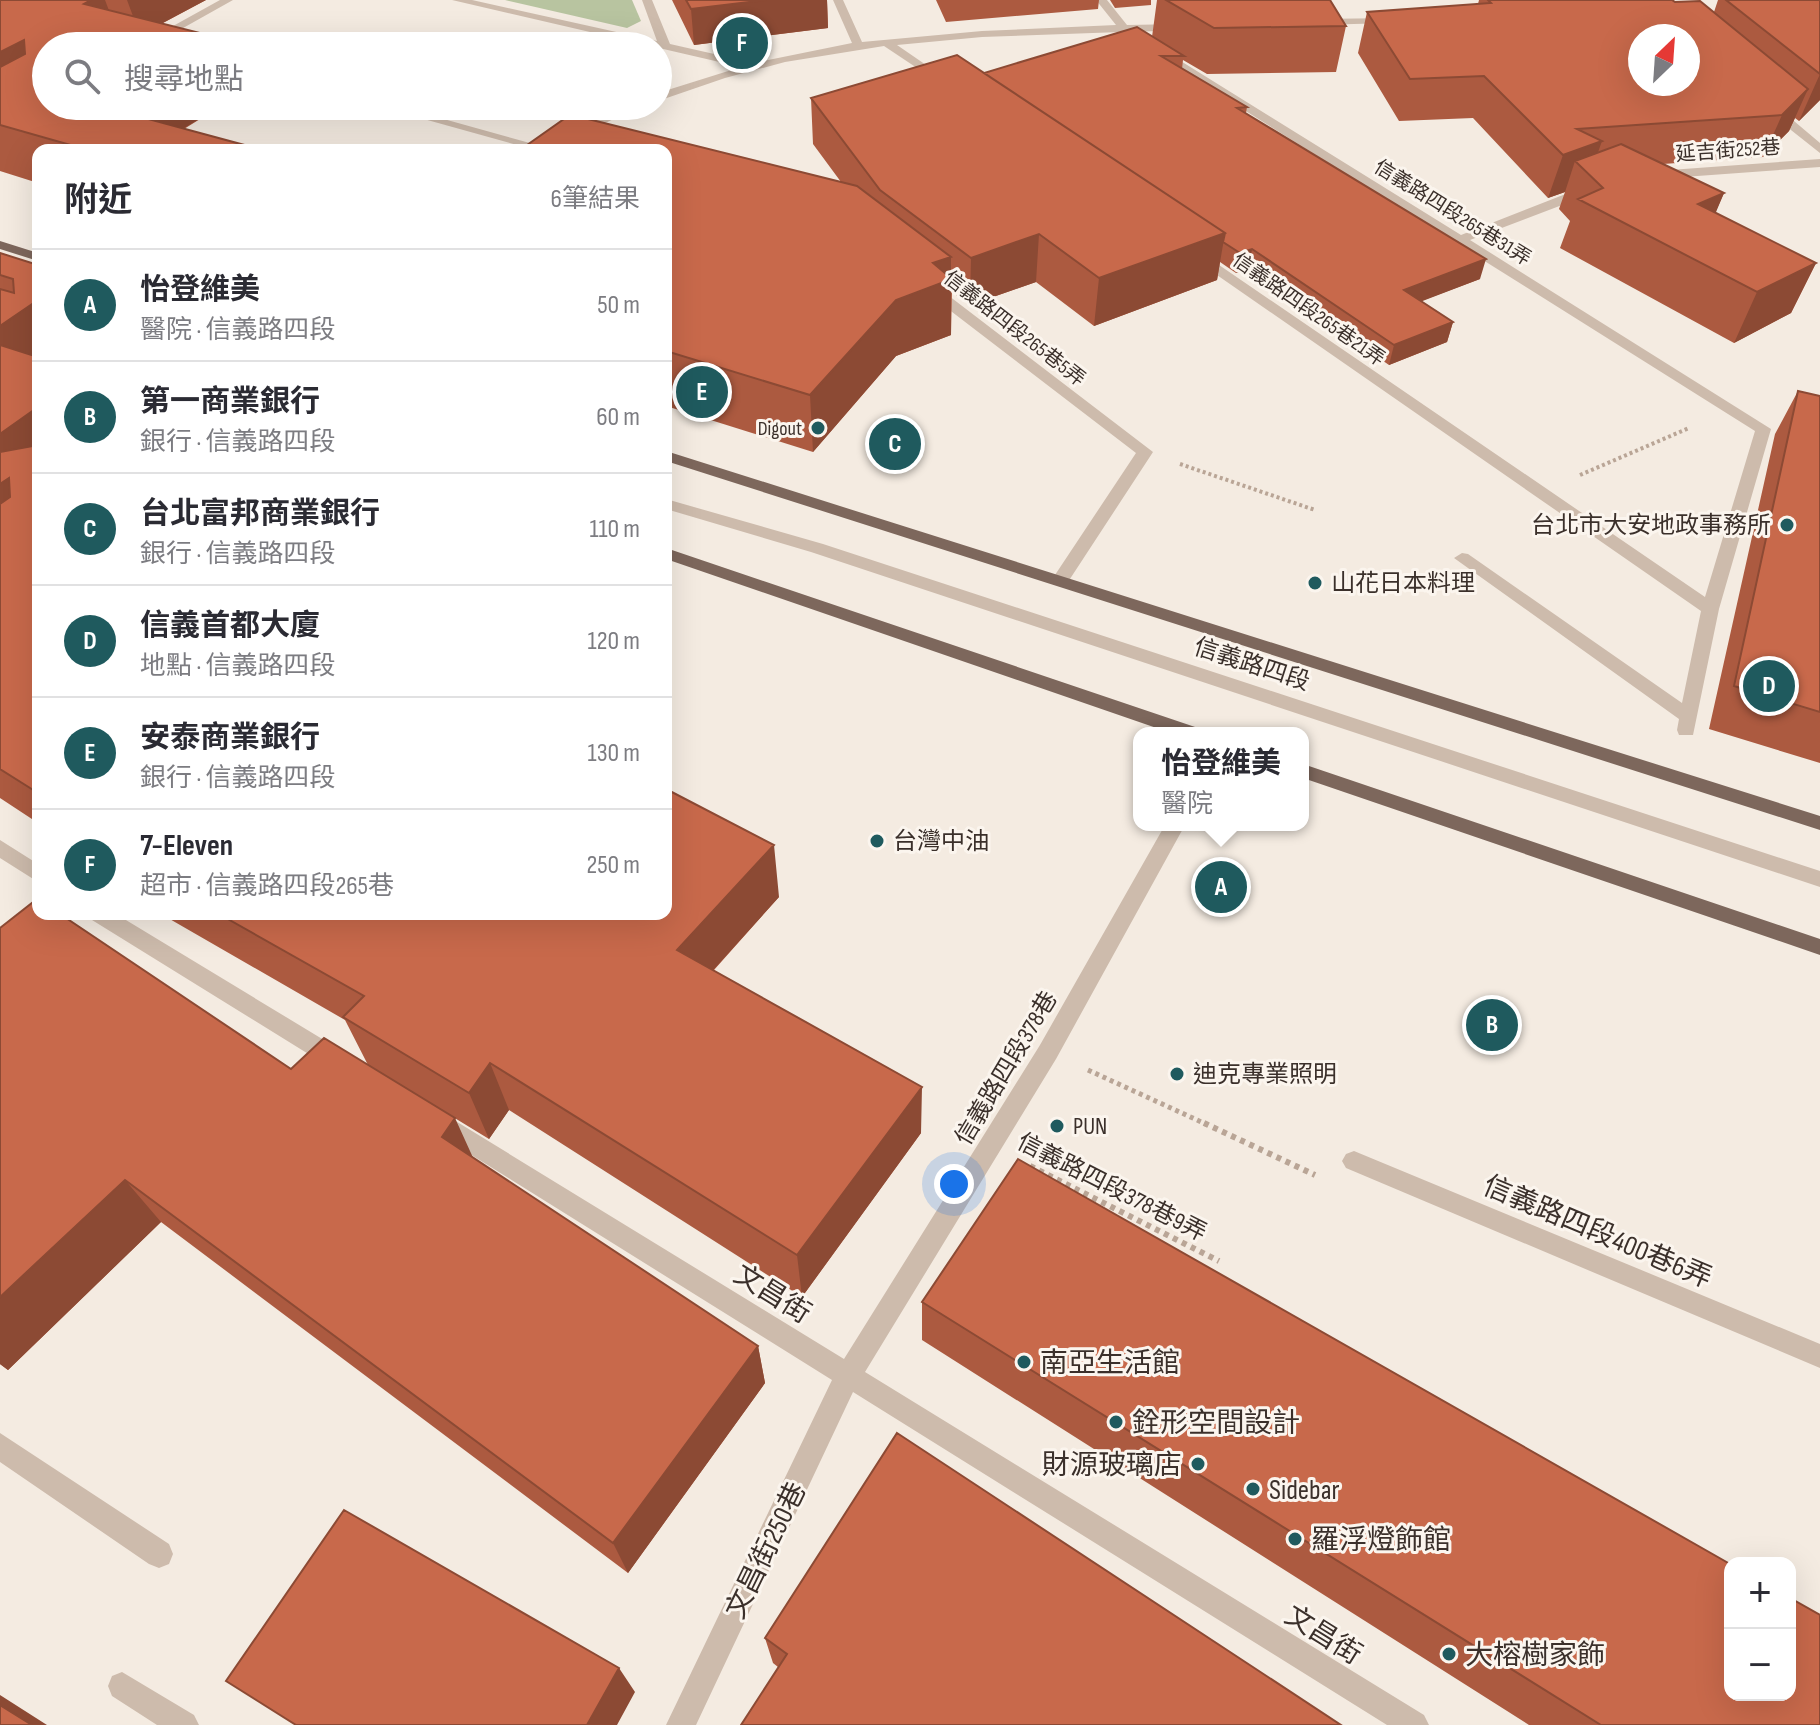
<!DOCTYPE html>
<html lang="zh-TW">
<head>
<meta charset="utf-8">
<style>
	:root { --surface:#fff; --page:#f2f2f3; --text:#2b2b33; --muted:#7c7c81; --line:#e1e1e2; --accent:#1f5a5e }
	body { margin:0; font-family:"Sofia Sans Condensed","Noto Sans TC",sans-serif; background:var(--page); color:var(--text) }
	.controls { position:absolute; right:24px; bottom:24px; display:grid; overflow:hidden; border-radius:16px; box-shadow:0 8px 32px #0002 }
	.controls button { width:72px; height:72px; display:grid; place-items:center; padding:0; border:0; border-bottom:2px solid var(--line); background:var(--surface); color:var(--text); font:40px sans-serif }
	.compass { position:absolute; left:1628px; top:24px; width:72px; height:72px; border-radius:50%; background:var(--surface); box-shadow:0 8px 32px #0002; rotate:25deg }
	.you { position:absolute; left:954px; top:1184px; width:28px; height:28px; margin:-20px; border:6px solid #fff; border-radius:50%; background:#1a73e8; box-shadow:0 0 0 12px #1a73e833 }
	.badge { display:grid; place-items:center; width:52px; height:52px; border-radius:50%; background:var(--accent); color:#fff; font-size:26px; font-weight:700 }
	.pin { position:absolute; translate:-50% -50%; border:4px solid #fff; box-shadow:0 2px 8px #0006 }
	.popup { position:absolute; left:1133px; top:727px; width:176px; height:104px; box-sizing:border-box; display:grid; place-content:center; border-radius:16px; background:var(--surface); filter:drop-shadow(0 2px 6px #0005); font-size:26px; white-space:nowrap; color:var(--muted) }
	.popup b { font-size:30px; color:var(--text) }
	.popup::after { content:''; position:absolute; left:50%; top:100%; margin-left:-16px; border:16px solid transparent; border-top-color:var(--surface) }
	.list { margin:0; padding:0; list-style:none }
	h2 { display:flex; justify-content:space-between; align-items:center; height:104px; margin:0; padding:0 32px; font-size:34px }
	h2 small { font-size:26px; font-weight:400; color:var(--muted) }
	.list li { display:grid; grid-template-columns:52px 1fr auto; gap:24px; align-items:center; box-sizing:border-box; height:112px; padding:0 32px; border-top:2px solid var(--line) }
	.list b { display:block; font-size:30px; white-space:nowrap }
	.list p { margin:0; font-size:26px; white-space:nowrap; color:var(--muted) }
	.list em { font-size:26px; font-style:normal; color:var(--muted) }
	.icon { flex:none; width:44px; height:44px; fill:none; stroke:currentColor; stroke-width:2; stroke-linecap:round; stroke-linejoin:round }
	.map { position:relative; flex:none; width:1820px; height:1725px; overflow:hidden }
	.search { position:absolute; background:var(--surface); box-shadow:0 8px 32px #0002; left:32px; top:32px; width:640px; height:88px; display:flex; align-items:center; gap:20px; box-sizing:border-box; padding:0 28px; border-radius:44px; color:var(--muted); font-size:30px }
	.panel { position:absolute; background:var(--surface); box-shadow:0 8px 32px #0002; left:32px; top:144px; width:640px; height:776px; border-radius:16px }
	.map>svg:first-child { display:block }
	.green { fill:#b8c4a0 }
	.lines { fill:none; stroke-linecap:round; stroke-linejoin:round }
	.path-far2 { stroke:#b9a596; stroke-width:4; stroke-dasharray:3 3; stroke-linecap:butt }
	.path-far1 { stroke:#b9a596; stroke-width:5; stroke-dasharray:4 4; stroke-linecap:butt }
	.path { stroke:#b9a596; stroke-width:6; stroke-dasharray:5 5; stroke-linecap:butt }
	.minor { fill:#cdbbac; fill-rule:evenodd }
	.major { fill:#7d675c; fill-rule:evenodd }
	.wall { fill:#ac5a40 }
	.shaded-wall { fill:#8c4a34 }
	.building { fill:#c8694b; stroke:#8c4a34; stroke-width:2; fill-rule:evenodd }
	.poi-dot { fill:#1f5a5e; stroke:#fbf5ee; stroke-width:3 }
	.labels { text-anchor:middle; stroke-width:6; stroke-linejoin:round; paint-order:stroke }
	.far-street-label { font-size:20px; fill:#3b302b; stroke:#fbf5ee }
	.far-poi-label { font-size:20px; fill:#3b302b; stroke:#fbf5ee; text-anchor:end }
	.poi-label { font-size:24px; fill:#3b302b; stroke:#fbf5ee; text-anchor:start }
	.street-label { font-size:24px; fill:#3b302b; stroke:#fbf5ee }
	.near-street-label { font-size:28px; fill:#3b302b; stroke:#fbf5ee }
	.near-poi-label { font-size:28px; fill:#3b302b; stroke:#fbf5ee; text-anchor:start }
</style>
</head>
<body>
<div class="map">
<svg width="1820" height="1725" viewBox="0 0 1820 1725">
	<rect width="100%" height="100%" fill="#f4ebe1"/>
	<path class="green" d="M505,0H632L641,21L627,28Z"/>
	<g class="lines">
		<path class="path-far2" d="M1180,464L1315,510
			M1580,475L1689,428"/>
		<path class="path-far1" d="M1088,1070L1208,1125"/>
		<path class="path" d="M1204,1123L1315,1175
			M1030,1166L1219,1261"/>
		<path class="minor" d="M220,0H233L151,46H137Z
			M452,0H472L657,41L642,0H652L670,44L754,63L852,43L833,0H843L862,42L982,31L1116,25L1096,0H1107L1127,25L1181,24L1187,27L1181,30L1133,32L1128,36L1121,32L982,37L897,45L945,78L947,80L941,84L884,46L785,62L725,78L658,101V93L741,67Z
			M1396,18V22L1392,23L1316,25L1310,22L1316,19Z
			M1155,50H1163L1461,235L1581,188H1591V194L1470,240L1771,429L1719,609L1693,735H1679L1677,730L1679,719L1454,558L1462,553L1468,554L1682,703L1701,611L1191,257L1203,254L1705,597L1755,431L1155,54Z
			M1767,105H1775L1820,143V153L1767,111Z
			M377,106H397L555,150H535Z
			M625,106H641L580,135L570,132Z
			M1820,159V167L1656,179L1650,175L1656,171Z
			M926,286H936L1153,452L1066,585H1054L1051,581L1136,453L926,292Z
			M666,499L823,544L1820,871V887L811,552L666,509Z
			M1165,825H1185L1056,1059L865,1372L1424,1715L1429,1725H1387L853,1392L696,1725H666L832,1380L433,1131L430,1124L433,1117L441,1114L449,1117L844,1359L1040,1045Z
			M0,840L38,864V882L0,858Z
			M89,914H116L347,1054L350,1061L347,1068L339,1070L331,1068L92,920Z
			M1354,1151L1820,1344V1368L1346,1168L1342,1161L1346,1154Z
			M0,1433L169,1544L173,1554L169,1564L159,1568L149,1564L0,1462Z
			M122,1672L194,1715L199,1725H157L112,1696L108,1686L112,1676Z"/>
		<path class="major" d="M0,241L38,253V261L0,249Z
			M666,451L1820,816V830L666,461Z
			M666,548L1198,728L1200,733H1171L666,559Z
			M1303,764L1820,939V955L1303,778Z"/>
	</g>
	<path class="wall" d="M0,0H206L163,23L46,106H221L184,129L263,150H38V183L0,171Z
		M672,0H827L828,28L694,45Z
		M936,0H1099L1098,9L946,22Z
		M1110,0H1151V5L1115,8Z
		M1157,0H1330L1346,26L1336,72L1207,74L1183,60L1182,69L1247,107L1246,113L1480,279L1421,301L1453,322L1447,342L1389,365L1249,268L1236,273L1220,262L1217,280L1094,326L1036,282L970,305L952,292L951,335L896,356L813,452L666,406V150L841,182L813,144L811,98L984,73L1152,37Z
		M1479,0H1672L1675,2L1714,12L1718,0H1820V100L1799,121L1795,118L1789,131L1763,157L1663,164L1724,193L1715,213L1816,263L1791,313L1734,343L1560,248L1570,221L1559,209L1565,192L1548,198L1473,118L1399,121L1358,53L1367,12L1478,4Z
		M0,253L38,265V823L0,798Z
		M1798,391L1820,396V763L1709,729L1775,434Z
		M779,897L714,970L921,1133L802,1297L509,1110L489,1139L368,1065L345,1020L161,914H666Z
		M0,928L473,1158L758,1346L765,1383L628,1573L161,1222L8,1370L0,1364Z
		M922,1302L1820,1725H1529L922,1340Z
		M765,1638L1341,1725L778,1667L773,1663Z"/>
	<path class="shaded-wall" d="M91,0H105L122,45L84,4Z
		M127,0H206L140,35Z
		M766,0H827L828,28L694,45L691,9Z
		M24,40L46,91L0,117V52Z
		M228,40L230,46H216Z
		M1820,74V100L1799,121Z
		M1808,89L1789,131L1763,157L1782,115Z
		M139,106H221L184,128L160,150Z
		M1602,141L1590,175L1575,161L1565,192L1548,198L1563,155Z
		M1724,193L1703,243L1698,204Z
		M1225,233L1217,280L1094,326L1099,278Z
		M1039,234L1036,282L970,305L971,258Z
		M1252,249L1249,268L1236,273L1240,253Z
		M951,257V335L896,356L813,452L810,395L896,300L933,263Z
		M1486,259L1480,279L1399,310L1404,290Z
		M1816,263L1791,313L1734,343L1757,292Z
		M38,300V371L0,377V326Z
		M1453,322L1447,342L1389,365L1394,345Z
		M38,407V481L0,557V434Z
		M774,845L779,897L687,999L677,950Z
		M490,1063L509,1110L489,1139L469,1093Z
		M922,1087L921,1133L802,1297L797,1255Z
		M455,1118L475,1162L442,1137Z
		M125,1180L161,1222L8,1370L0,1364V1297Z
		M758,1346L765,1383L628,1573L613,1543Z
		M619,1668L635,1692L617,1725H587Z
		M0,1695L47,1725H32L0,1705Z"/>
	<path class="building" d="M0,0H91L84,4L228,40L216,46H46V106H170L148,119L263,150H88L0,125V67L25,54L24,40L0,52Z
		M686,0H766L691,9Z
		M1166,0H1330L1346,26L1214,28Z
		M1488,0H1672L1675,2L1700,1L1808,89L1782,115L1577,129L1602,141L1563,155L1484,76L1410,79L1367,12L1491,3ZM1640,36H1688V84H1640Z
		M1726,0H1820V74Z
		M1137,27L1184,56H1161L1247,107L1237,108L1486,259L1404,290L1453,322L1394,345L1252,249L1240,253L1223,242L1225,233L984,73Z
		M957,55L1225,233L1099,278L1039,234L971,258L880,190L811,98Z
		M584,118L857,186L951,257L933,263L952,279L896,300L810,395L666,351V150H520L564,119Z
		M1621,144L1724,193L1698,204L1816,263L1757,292L1578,199L1603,188L1575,161Z
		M0,253L38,265V300L0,326V289L14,293L13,279L0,275Z
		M0,345L38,357V407L0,434Z
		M1798,391L1820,396V712L1734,686Z
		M38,445V793L0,769V504L10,497L9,478L0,484V452Z
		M666,789L774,845L677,950L922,1087L797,1255L490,1063L469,1093L343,1017L364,996L219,914H666Z
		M37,899L38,914H60L291,1069L324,1038L455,1118L442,1137L758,1346L613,1543L125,1180L0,1297V928Z
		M1018,1159L1730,1564V1695H1790V1598L1820,1615V1725H1601L922,1302Z
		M897,1433L1341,1725H741L787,1654L765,1638Z
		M344,1510L619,1668L587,1725H296L226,1681Z
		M0,1705L32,1725H0Z"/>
	<g class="poi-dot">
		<circle cx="818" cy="428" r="8"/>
		<circle cx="1787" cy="525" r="8"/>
		<circle cx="1315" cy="583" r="8"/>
		<circle cx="877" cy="841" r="8"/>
		<circle cx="1177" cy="1074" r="8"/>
		<circle cx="1057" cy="1126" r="8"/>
		<circle cx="1024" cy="1362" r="8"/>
		<circle cx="1116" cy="1422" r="8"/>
		<circle cx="1198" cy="1464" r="8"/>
		<circle cx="1253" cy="1489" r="8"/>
		<circle cx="1295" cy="1539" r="8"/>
		<circle cx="1449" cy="1654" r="8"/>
	</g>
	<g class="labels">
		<g class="far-street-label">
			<text transform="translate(1728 150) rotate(-4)" y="7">延吉街252巷</text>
			<text transform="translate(1453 212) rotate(32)" y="7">信義路四段265巷31弄</text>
			<text transform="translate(1309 309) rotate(35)" y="7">信義路四段265巷21弄</text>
			<text transform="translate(1015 328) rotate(38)" y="7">信義路四段265巷5弄</text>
		</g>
		<g class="far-poi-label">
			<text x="802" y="435">Digout</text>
		</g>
		<g class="poi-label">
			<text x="1771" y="533" text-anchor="end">台北市大安地政事務所</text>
			<text x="1331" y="591">山花日本料理</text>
			<text x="893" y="849">台灣中油</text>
			<text x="1193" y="1082">迪克專業照明</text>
			<text x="1073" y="1134">PUN</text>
		</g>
		<g class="street-label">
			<text transform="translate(1252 664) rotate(18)" y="8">信義路四段</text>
			<text transform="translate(1006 1068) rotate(-59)" y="8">信義路四段378巷</text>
			<text transform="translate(1112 1187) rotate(27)" y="8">信義路四段378巷9弄</text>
		</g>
		<g class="near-street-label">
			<text transform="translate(1598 1231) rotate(23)" y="10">信義路四段400巷6弄</text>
			<text transform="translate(773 1293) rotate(32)" y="10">文昌街</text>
			<text transform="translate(765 1550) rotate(-64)" y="10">文昌街250巷</text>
			<text transform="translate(1324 1634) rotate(32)" y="10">文昌街</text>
		</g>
		<g class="near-poi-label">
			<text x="1040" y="1372">南亞生活館</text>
			<text x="1132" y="1432">銓形空間設計</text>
			<text x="1182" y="1474" text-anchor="end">財源玻璃店</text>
			<text x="1269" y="1499">Sidebar</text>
			<text x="1311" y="1549">羅浮燈飾館</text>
			<text x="1465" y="1664">大榕樹家飾</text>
		</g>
	</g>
</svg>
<div class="controls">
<button>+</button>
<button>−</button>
</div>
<svg class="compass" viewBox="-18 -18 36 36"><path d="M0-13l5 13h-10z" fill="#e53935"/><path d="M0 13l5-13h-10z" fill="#7c7c81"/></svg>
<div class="you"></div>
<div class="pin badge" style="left:1221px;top:887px">A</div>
<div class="popup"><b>怡登維美</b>醫院</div>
<div class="pin badge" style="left:1492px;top:1025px">B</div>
<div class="pin badge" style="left:895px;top:444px">C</div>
<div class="pin badge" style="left:1769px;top:686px">D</div>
<div class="pin badge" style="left:702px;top:392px">E</div>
<div class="pin badge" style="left:742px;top:43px">F</div>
<div class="search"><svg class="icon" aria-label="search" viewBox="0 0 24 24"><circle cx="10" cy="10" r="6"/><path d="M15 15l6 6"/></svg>搜尋地點</div>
<section class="panel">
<h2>附近<small>6筆結果</small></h2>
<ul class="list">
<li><span class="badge">A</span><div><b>怡登維美</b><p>醫院 · 信義路四段</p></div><em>50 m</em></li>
<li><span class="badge">B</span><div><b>第一商業銀行</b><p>銀行 · 信義路四段</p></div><em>60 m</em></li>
<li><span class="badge">C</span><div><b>台北富邦商業銀行</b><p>銀行 · 信義路四段</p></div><em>110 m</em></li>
<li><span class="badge">D</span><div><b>信義首都大廈</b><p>地點 · 信義路四段</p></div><em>120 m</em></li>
<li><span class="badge">E</span><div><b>安泰商業銀行</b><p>銀行 · 信義路四段</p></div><em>130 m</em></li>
<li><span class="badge">F</span><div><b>7-Eleven</b><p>超市 · 信義路四段265巷</p></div><em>250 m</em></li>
</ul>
</section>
</div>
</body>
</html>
